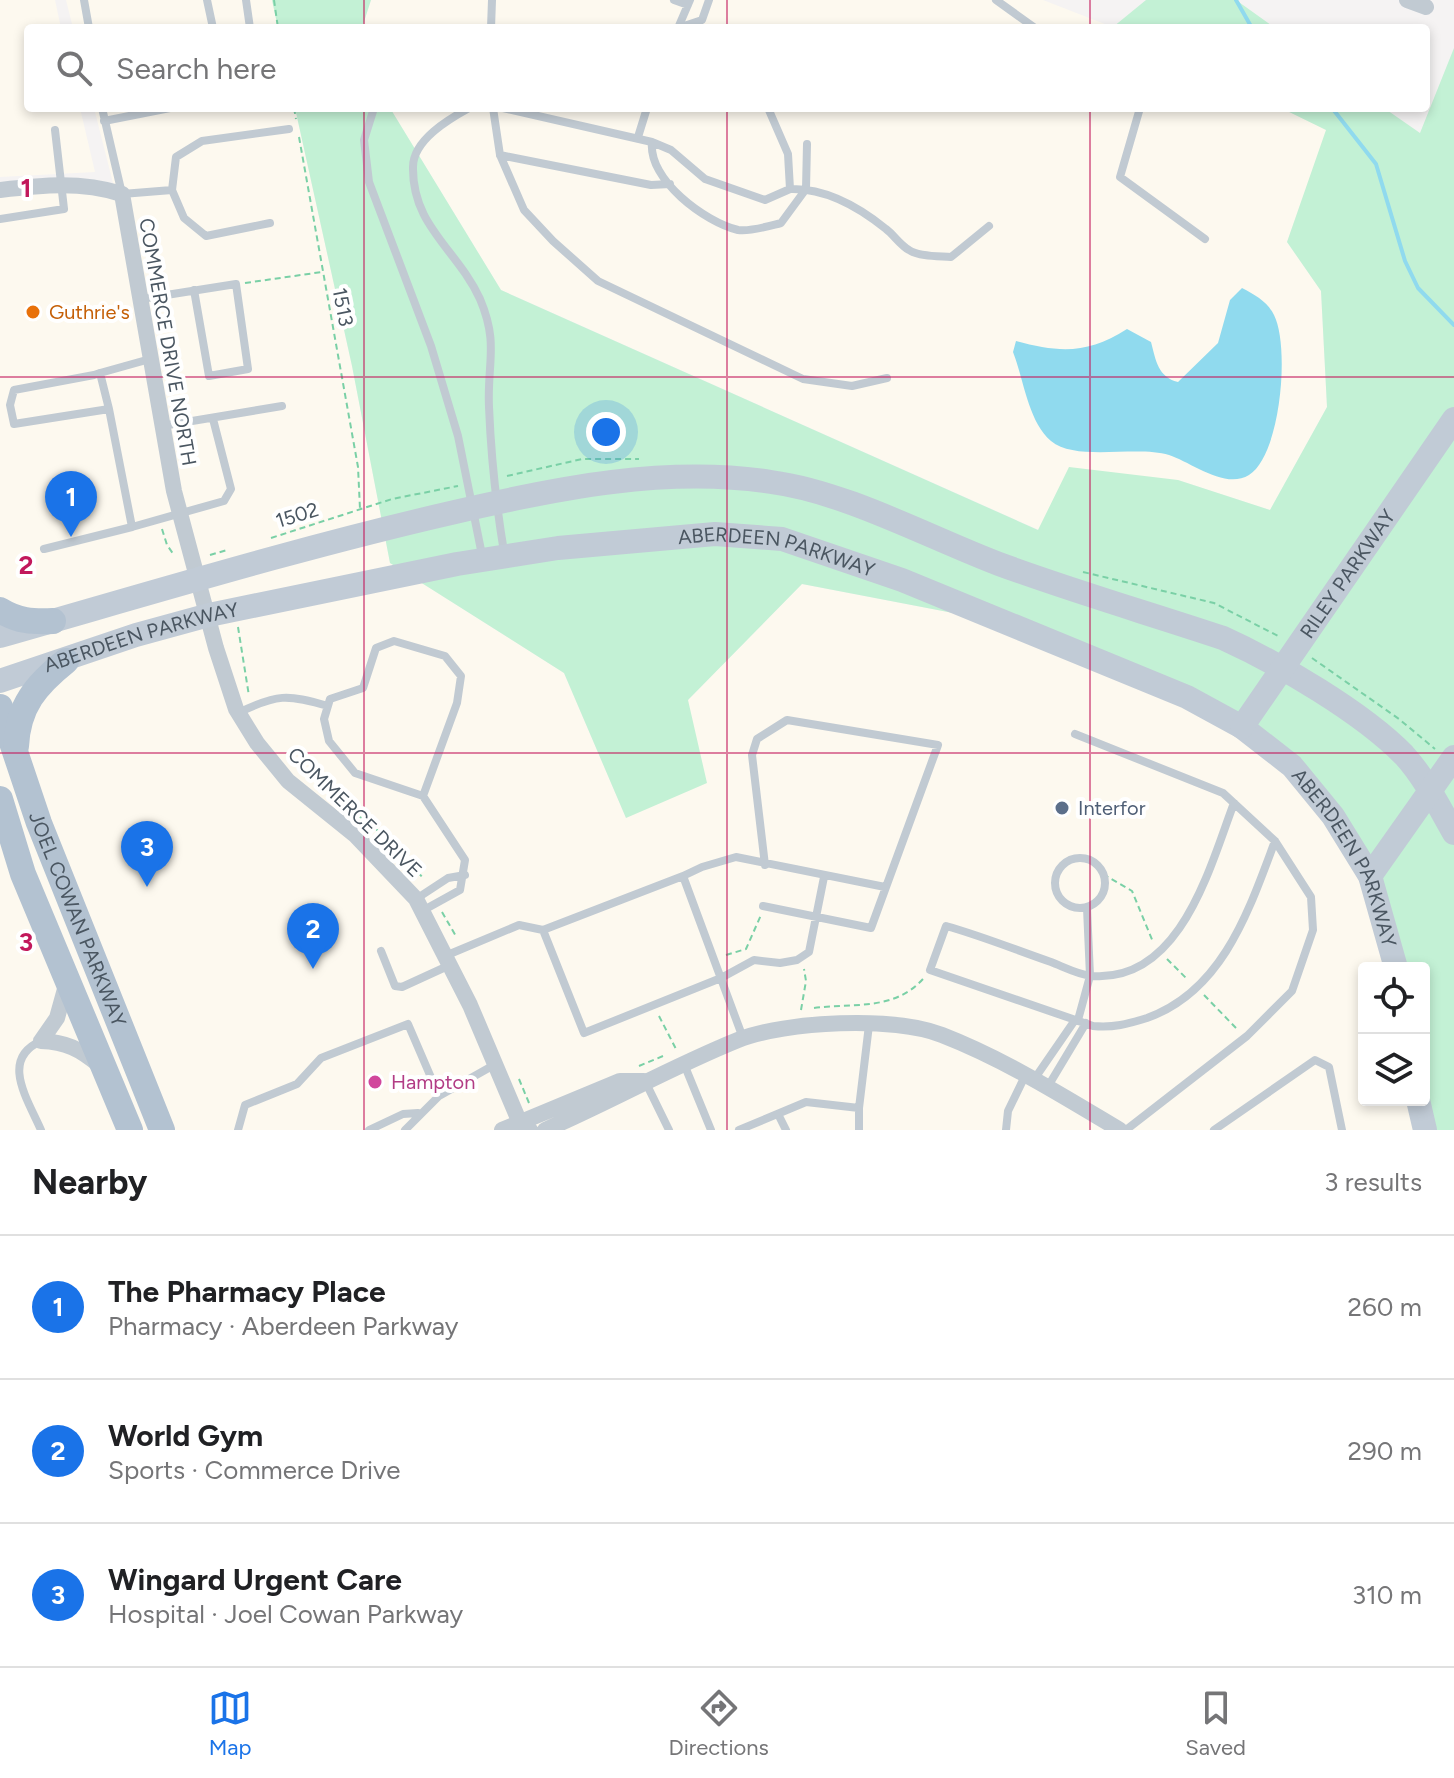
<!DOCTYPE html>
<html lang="en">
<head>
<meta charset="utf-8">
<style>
	:root { --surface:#fff; --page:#f6f6f6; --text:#202124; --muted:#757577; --line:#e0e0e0; --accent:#1a73e8 }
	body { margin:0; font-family:Figtree,sans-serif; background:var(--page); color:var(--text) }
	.controls { position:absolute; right:24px; bottom:24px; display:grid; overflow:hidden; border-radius:8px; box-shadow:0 4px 12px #0003 }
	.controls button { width:72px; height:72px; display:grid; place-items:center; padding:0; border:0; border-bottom:2px solid var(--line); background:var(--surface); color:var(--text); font:40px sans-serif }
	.you { position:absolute; left:606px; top:432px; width:28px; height:28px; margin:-20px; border:6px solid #fff; border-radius:50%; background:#1a73e8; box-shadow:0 0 0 12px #1a73e833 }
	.badge { display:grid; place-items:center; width:52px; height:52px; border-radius:50%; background:var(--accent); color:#fff; font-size:26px; font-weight:700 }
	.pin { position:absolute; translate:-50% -66px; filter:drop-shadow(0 2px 4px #0008) }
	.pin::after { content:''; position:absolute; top:42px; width:28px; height:24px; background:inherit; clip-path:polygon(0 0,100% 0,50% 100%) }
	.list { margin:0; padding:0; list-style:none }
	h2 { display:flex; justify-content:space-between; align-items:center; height:104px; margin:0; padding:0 32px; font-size:34px }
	h2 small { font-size:26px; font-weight:400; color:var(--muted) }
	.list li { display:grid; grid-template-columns:52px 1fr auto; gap:24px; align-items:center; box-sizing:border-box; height:144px; padding:0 32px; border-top:2px solid var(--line) }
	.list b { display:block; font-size:30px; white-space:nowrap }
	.list p { margin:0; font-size:26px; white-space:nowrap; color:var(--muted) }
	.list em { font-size:26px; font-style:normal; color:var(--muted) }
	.icon { flex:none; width:44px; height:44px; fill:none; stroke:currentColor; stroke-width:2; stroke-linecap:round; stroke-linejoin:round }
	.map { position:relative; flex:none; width:1454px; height:1130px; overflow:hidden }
	.search { position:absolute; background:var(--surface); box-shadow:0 4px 12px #0003; left:24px; right:24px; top:24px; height:88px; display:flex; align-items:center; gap:20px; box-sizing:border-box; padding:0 28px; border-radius:8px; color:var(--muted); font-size:30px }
	.sheet { height:536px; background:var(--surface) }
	nav { display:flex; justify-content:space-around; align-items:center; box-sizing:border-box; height:112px; border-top:2px solid var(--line); background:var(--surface); font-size:22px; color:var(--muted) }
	nav a { display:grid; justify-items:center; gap:4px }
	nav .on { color:var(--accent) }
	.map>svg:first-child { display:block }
	.commercial { fill:#fdf9ef }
	.green { fill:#c3f1d5 }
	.water { fill:#90daee }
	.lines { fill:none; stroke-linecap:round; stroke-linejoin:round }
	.stream { stroke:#90daee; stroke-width:4 }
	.path { stroke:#7ad0a6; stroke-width:2; stroke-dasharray:6 4; stroke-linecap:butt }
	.lane { stroke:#c1cad2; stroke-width:8 }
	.street { stroke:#c1cad2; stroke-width:16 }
	.secondary { stroke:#c1cbd6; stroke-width:24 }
	.primary { stroke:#b3c2d1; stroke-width:26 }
	.grid { fill:none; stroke:#c2185b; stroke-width:2; stroke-opacity:0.55 }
	.food-dot { fill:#e8710a; stroke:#fff; stroke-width:3 }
	.service-dot { fill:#5c6f8a; stroke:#fff; stroke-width:3 }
	.hotel-dot { fill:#d1479c; stroke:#fff; stroke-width:3 }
	.labels { text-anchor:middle; stroke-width:8; stroke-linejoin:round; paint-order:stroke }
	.street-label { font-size:20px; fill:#4a5661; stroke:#fff }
	.food-label { font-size:20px; fill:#c56008; stroke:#fff; text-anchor:start }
	.service-label { font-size:20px; fill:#4e5e75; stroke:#fff; text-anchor:start }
	.hotel-label { font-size:20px; fill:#b23c85; stroke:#fff; text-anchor:start }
	.grid-label { font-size:26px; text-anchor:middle; font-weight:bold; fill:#c2185b; stroke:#fff; stroke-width:8; stroke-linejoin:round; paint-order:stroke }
</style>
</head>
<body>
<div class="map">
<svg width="1454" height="1130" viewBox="0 0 1454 1130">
	<rect width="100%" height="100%" fill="#f5f3f3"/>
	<path class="commercial" d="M0,0H55L61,28H28V108H80L95,172L0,177Z
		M66,0H272L278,28H73Z
		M371,0H1043L1115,28H362Z
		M94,108H295L352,366L390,563L564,673L626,818L688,700L802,584L1000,622L1187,697L1292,766L1370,876L1394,968H1364V1100H1418L1426,1130H0V190L115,191Z
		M390,108H1281L1327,130L1287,242L1321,291L1327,407L1270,510L1178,480L1039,530L501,290Z"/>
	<path class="green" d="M272,0H371L362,28H278Z
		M1146,0H1236L1275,28L1113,27Z
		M1454,48V1130H1426L1424,968H1390L1370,876L1333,816L1242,727L1000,622L802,584L688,700L707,783L626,818L564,673L390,563L352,366L295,108H390L501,290L1038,530L1069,467L1178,480L1270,510L1327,407L1321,291L1287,242L1326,130L1281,108H1384L1420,133Z"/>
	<path class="water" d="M1242,288C1255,295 1267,301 1274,315C1290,346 1281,455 1249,475C1225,490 1191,462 1169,455C1136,445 1076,462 1051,441C1028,421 1024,380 1013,352L1016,341C1060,353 1088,354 1127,329L1151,342C1156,361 1158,377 1178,382L1218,343L1230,300Z"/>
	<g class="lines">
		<path class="stream" d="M1236,0L1252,28
			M1332,108L1376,164L1405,261L1418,288L1454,325"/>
		<path class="path" d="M274,0L278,28
			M294,108L296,119
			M299,137L358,467L360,509
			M245,283L322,272
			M507,476L582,459H639
			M162,529L167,545L174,555
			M271,538L392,499L458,486
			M210,555L227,550
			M1083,572L1214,603L1280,637
			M238,627L249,696
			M1312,658L1399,719L1435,749
			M295,764L311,778
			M344,805L385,836L424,879
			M1103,874L1132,891L1153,942
			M442,912L457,938
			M726,955L746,949L761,915
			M1167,959L1188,980
			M1204,995L1236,1028
			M814,1008C853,1003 894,1011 923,979
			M801,1010L806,981L804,969
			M659,1016L676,1049
			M639,1066L663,1056
			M519,1079L529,1103"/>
		<path class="lane" d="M84,0L89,28
			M207,0L213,28
			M246,0L250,28
			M674,0L688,5
			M996,0L1035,28
			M491,28L492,0
			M678,28L702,20L709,0
			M678,28L690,0
			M102,108L122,194L172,190L176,157L202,141L289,129
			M374,108L364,140L369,182L431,346L458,436L482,555
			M469,108C449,119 413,140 413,167C412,226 457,249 480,299C499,344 487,362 489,407C491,455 496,504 504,552
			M493,108L500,155L524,210L553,241L598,281L803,379L852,386L887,378
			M503,108L652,142C648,180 705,222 738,230C750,232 769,226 781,223L806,189L807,144
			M1140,108L1120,177L1205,239
			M104,121L170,108
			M638,137L647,108
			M652,142L671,150L705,179L765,200L790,189L788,154L768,108
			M500,155L651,185L670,184
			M790,189C826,188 859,207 886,229C894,235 900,245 909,250C920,257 939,256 951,257L989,226
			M172,190L184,218L206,236L270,223
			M0,219L64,209L55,130
			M141,299L236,284L248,369L209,376L194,290
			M100,373L109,409L14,424L10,405L14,390L94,375L100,373L150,359
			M109,409L132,527L224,501L231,489L213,419
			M162,426L282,406
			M44,549L132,527
			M238,713C277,694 287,694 328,706
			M1075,734L1223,793L1275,841L1311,897L1313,930L1292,991L1247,1036L1126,1130
			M1234,803C1210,866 1181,983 1092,976C1079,975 1064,967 1051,962C1016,950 982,936 946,926L930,970L1093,1026C1113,1028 1128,1024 1147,1018C1223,991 1249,910 1275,841
			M1055 883a25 25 0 1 1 50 0a25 25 0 1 1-50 0Z
			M683,876L702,867L736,857L885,887
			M416,899L448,878L465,875
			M763,906L871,928L938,745L787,720L757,739L752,755L765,865
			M422,911L460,890L465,860L423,796L355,773L329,741L324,719L330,699L363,688L376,648L394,641L445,656L461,676L457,703L423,796
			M381,951L395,986L402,987L450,965
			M445,956L519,925L543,930
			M1078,1020L1090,976L1087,908
			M743,1038C723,984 703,930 683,876L543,930L584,1033L721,978L754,960L780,963L797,960L809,952L824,877
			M41,1041C0,1059 27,1098 41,1130
			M684,1064L711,1130
			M645,1081L669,1130
			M1033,1081L1075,1020
			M1047,1088L1086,1023
			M778,1114L786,1130
			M238,1130L245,1105L297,1084L321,1058L408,1024L439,1096
			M369,1130L403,1114L418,1113
			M405,1130L439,1096L494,1065
			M739,1130L806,1102L859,1108L869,1025
			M859,1130V1108
			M1006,1130L1008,1111L1025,1076
			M1214,1130L1315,1060L1329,1067L1342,1130"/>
		<path class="street" d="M1407,0L1426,7
			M0,190C42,185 81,181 122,194L174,491L216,648L236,709L257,743L288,781L355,835L416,899L470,1005L520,1123L530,1130
			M41,1041C66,1042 80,1049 99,1065
			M41,1041L57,1018L67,982
			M502,1130L620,1081H644
			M545,1130C610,1102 671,1067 738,1040C786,1021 894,1016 942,1035C1004,1059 1063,1096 1120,1130"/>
		<g class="secondary">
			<path d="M0,636C151,593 302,547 455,512C557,488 667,466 771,482C846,492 928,537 999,564C1072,591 1148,613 1223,638C1278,663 1362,712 1404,755C1425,778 1439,807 1454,833"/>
			<path id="s1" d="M0,681L136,635L209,615L457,564L558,548L715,534L782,539L902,580L1187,697L1242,727L1292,766L1333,816L1370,876L1396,968"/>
			<path id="s2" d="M1242,727L1454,419"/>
			<path d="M1370,876L1454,757"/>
			<path d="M1418,1100L1425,1130"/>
		</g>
		<g class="primary">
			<path d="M0,610C18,621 32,622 53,621"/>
			<path id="s3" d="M0,707L39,823L162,1130"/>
			<path d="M16,746C18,706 36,685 66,661"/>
			<path d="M0,799L23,874L130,1130"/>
		</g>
	</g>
	<path class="grid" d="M364,0V28M727,0V28M1090,0V28M364,108V1130M727,108V1130M1090,108V1130M0,377H1454M0,753H1454"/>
	<circle class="food-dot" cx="33" cy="312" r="8"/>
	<circle class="service-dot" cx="1062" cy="808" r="8"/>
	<circle class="hotel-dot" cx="375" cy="1082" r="8"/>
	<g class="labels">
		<g class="street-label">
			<text transform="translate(343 307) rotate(79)" y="7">1513</text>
			<text transform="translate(168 342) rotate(80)" y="7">COMMERCE DRIVE NORTH</text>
			<text transform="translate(297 515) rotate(-17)" y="7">1502</text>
			<text dy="7" stroke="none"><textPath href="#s1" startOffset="796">ABERDEEN PARKWAY</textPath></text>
			<text dy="7" stroke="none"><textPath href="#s2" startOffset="186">RILEY PARKWAY</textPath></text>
			<text dy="7" stroke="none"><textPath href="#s1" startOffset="148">ABERDEEN PARKWAY</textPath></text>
			<text transform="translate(355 812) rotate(44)" y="7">COMMERCE DRIVE</text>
			<text dy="7" stroke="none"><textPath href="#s1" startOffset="1468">ABERDEEN PARKWAY</textPath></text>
			<text dy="7" stroke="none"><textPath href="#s3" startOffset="226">JOEL COWAN PARKWAY</textPath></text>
		</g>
		<g class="food-label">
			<text x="49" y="319">Guthrie's</text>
		</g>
		<g class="service-label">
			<text x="1078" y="815">Interfor</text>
		</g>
		<g class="hotel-label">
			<text x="391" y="1089">Hampton</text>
		</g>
	</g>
	<g class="grid-label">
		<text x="26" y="197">1</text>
		<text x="26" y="574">2</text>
		<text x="26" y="951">3</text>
	</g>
</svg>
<div class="controls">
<button><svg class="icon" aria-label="locate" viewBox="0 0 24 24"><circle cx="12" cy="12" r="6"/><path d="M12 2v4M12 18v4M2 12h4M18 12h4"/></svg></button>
<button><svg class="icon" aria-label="layers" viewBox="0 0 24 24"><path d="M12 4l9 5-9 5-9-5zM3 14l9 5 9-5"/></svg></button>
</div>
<div class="you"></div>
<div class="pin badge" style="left:71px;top:537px">1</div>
<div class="pin badge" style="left:313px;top:969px">2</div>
<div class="pin badge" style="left:147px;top:887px">3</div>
<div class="search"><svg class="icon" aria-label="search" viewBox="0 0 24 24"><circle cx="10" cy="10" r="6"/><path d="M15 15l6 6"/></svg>Search here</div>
</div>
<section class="sheet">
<h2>Nearby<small>3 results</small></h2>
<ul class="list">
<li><span class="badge">1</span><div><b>The Pharmacy Place</b><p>Pharmacy · Aberdeen Parkway</p></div><em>260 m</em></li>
<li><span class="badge">2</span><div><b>World Gym</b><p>Sports · Commerce Drive</p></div><em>290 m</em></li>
<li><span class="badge">3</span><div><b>Wingard Urgent Care</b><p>Hospital · Joel Cowan Parkway</p></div><em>310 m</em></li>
</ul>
</section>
<nav>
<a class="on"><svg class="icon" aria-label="map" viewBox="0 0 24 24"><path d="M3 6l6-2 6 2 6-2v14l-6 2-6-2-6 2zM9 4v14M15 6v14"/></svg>Map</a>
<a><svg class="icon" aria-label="directions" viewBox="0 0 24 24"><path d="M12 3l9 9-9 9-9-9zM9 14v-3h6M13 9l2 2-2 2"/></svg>Directions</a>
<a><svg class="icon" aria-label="saved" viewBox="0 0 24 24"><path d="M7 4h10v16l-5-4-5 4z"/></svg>Saved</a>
</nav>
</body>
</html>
